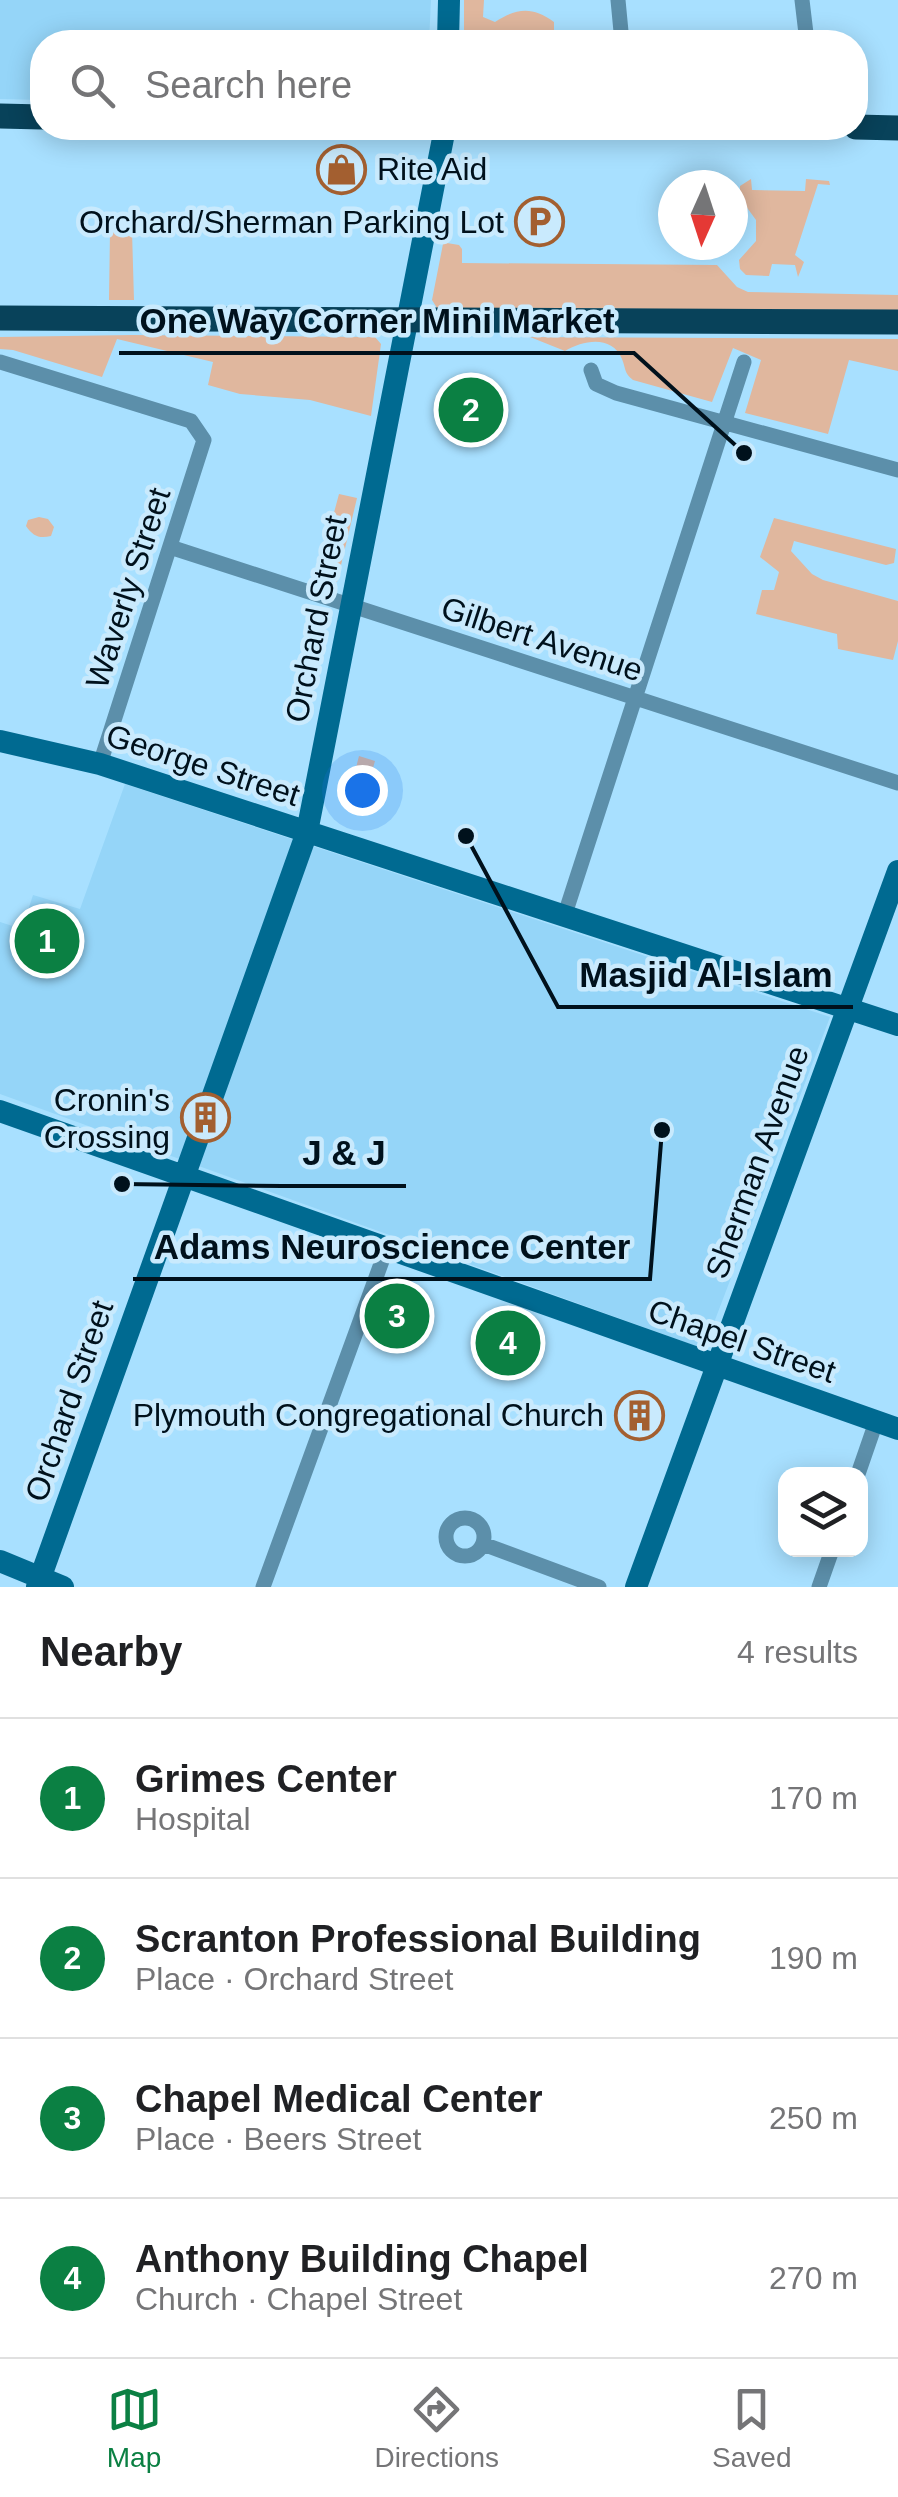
<!DOCTYPE html>
<html lang="en">
<head>
<meta charset="utf-8">
<style>
	:root { --surface:#fff; --page:#f6f6f6; --text:#202124; --muted:#757577; --line:#e0e0e0; --accent:#0b8043 }
	body { margin:0; font-family:Arial,sans-serif; background:var(--page); color:var(--text) }
	.controls { position:absolute; right:30px; bottom:30px; display:grid; overflow:hidden; border-radius:20px; box-shadow:0 5px 25px #0003 }
	.controls button { width:90px; height:90px; display:grid; place-items:center; padding:0; border:0; border-bottom:2px solid var(--line); background:var(--surface); color:var(--text); font:50px sans-serif }
	.compass { position:absolute; left:658px; top:170px; width:90px; height:90px; border-radius:50%; background:var(--surface); box-shadow:0 5px 25px #0003; rotate:183deg }
	.you { position:absolute; left:362px; top:790px; width:35px; height:35px; margin:-25px; border:8px solid #fff; border-radius:50%; background:#1a73e8; box-shadow:0 0 0 15px #1a73e833 }
	.badge { display:grid; place-items:center; width:65px; height:65px; border-radius:50%; background:var(--accent); color:#fff; font-size:32px; font-weight:700 }
	.pin { position:absolute; translate:-50% -50%; border:5px solid #fff; box-shadow:0 2px 10px #0006 }
	.list { margin:0; padding:0; list-style:none }
	h2 { display:flex; justify-content:space-between; align-items:center; height:130px; margin:0; padding:0 40px; font-size:42px }
	h2 small { font-size:32px; font-weight:400; color:var(--muted) }
	.list li { display:grid; grid-template-columns:65px 1fr auto; gap:30px; align-items:center; box-sizing:border-box; height:160px; padding:0 40px; border-top:2px solid var(--line) }
	.list b { display:block; font-size:38px; white-space:nowrap }
	.list p { margin:0; font-size:32px; white-space:nowrap; color:var(--muted) }
	.list em { font-size:32px; font-style:normal; color:var(--muted) }
	.icon { flex:none; width:55px; height:55px; fill:none; stroke:currentColor; stroke-width:2; stroke-linecap:round; stroke-linejoin:round }
	.map { position:relative; flex:none; width:898px; height:1587px; overflow:hidden }
	.search { position:absolute; background:var(--surface); box-shadow:0 5px 25px #0003; left:30px; right:30px; top:30px; height:110px; display:flex; align-items:center; gap:25px; box-sizing:border-box; padding:0 35px; border-radius:40px; color:var(--muted); font-size:38px }
	.sheet { height:770px; background:var(--surface) }
	nav { display:flex; justify-content:space-around; align-items:center; box-sizing:border-box; height:140px; border-top:2px solid var(--line); background:var(--surface); font-size:28px; color:var(--muted) }
	nav a { display:grid; justify-items:center; gap:5px }
	nav .on { color:var(--accent) }
	.map>svg:first-child { display:block }
	.built { fill:#95d5f8 }
	.green { fill:#e0b79e }
	.lines { fill:none; stroke-linecap:round; stroke-linejoin:round }
	.minor { stroke:#5c8faa; stroke-width:15 }
	.secondary { stroke:#006a91; stroke-width:22 }
	.trunk { stroke:#08425a; stroke-width:25 }
	.labels { text-anchor:middle; stroke-width:9; stroke-linejoin:round; paint-order:stroke }
	.poi-label { font-size:32px; fill:#00111c; stroke:#c9eafd; text-anchor:end }
	.street-label { font-size:32px; fill:#00111c; stroke:#c9eafd }
	.leader { fill:none; stroke:#00111c; stroke-width:4 }
	.callout-dot { fill:#00111c; stroke:#c9eafd; stroke-width:4 }
	.callout-label { font-size:35px; text-anchor:middle; font-weight:bold; fill:#00111c; stroke:#c9eafd; stroke-width:9; stroke-linejoin:round; paint-order:stroke }
</style>
</head>
<body>
<div class="map">
<svg width="898" height="1587" viewBox="0 0 898 1587">
	<rect width="100%" height="100%" fill="#a8e0ff"/>
	<path class="built" d="M0,0H431L429,42H42V100L0,99Z
		M125,784L830,1017L704,1349L0,1094V922L22,929L33,895L80,909Z"/>
	<path class="green" d="M464,0H484L483,17L495,22C517,8 532,6 554,22V42H464Z
		M751,179L752,190L805,191L806,179L829,181L830,185L818,184L795,255L804,262L798,277L795,265L772,264L769,276L746,275L740,269L739,260L756,241V220L740,198V186Z
		M110,231H132L134,300H109Z
		M447,243L459,245L462,249V263L717,265L737,287L748,292L898,295V310L437,308L432,300L443,244Z
		M132,335L375,337L381,344L371,416L310,400L240,394L208,385L213,362L117,339L102,377L13,350L0,349V337Z
		M530,337L898,339V371L849,360L828,434L745,413L761,360L733,348L712,402L633,380C624,373 626,369 622,359C612,335 584,340 565,351Z
		M339,494L357,498L337,582L317,576Z
		M39,517L48,519L54,527L51,536C39,539 33,536 26,526L28,520Z
		M774,518L896,549L894,563L886,565L794,541L791,551L812,574L823,580L898,601V641L893,660L838,649L837,634L756,614L762,590H774L779,572L760,557Z
		M359,756L375,761L364,799L349,795Z"/>
	<g class="lines">
		<path class="minor" d="M618,0L622,42
			M802,0L807,42
			M0,362L191,421L204,440L100,764
			M591,370L596,384L616,393L898,470
			M170,547L898,783
			M565,914L744,362
			M858,1474L876,1422
			M446 1537a19 19 0 1 1 38 0a19 19 0 1 1-38 0Z
			M483,1544L599,1587
			M263,1587L386,1250
			M819,1587L832,1550"/>
		<path class="secondary" d="M448,42L449,0
			M0,741L100,764L898,1025
			M0,1111L898,1429
			M207,1112L307,832L445,128
			M0,1561L63,1587
			M37,1587L203,1124
			M636,1587L898,871"/>
		<path class="trunk" d="M0,116L42,117
			M856,127L898,128
			M0,318L898,322"/>
	</g>
	<defs>
		<symbol id="shop-ring" viewBox="-11 -11 22 22"><circle r="9.5" fill="#c9eafd" stroke="#a35f30" stroke-width="1.5"/><path d="M-5-2.5h2.3a2.7 3.5 0 0 1 5.4 0H5L5.5 6h-11ZM-1.5-2.5h3a1.5 2.3 0 0 0-3 0Z" fill="#a35f30"/></symbol>
		<symbol id="parking-ring" viewBox="-11 -11 22 22"><circle r="9.5" fill="#c9eafd" stroke="#a35f30" stroke-width="1.5"/><path d="M-3.5-5.5H1a3.5 3.5 0 0 1 0 7H-1V5.5H-3.5ZM-1-3.4V-.6H.8a1.4 1.4 0 0 0 0-2.8Z" fill="#a35f30"/></symbol>
		<symbol id="building-ring" viewBox="-11 -11 22 22"><circle r="9.5" fill="#c9eafd" stroke="#a35f30" stroke-width="1.5"/><path d="M-4-6H4V6H1V3H-1V6H-4ZM-2.5-4.3h1.7v1.8h-1.7ZM.8-4.3h1.7v1.8H.8ZM-2.5-1h1.7V.8h-1.7ZM.8-1h1.7V.8H.8Z" fill="#a35f30"/></symbol>
	</defs>
	<g fill-rule="evenodd">
		<use href="#shop-ring" x="314" y="142" width="55" height="55"/>
		<use href="#parking-ring" x="512" y="194" width="55" height="55"/>
		<use href="#building-ring" x="178" y="1090" width="55" height="55"/>
		<use href="#building-ring" x="612" y="1388" width="55" height="55"/>
	</g>
	<g class="labels">
		<g class="poi-label">
			<text x="377" y="180" text-anchor="start">Rite Aid</text>
			<text x="504" y="233">Orchard/Sherman Parking Lot</text>
			<text x="170" y="1111">Cronin's<tspan x="170" dy="37">Crossing</tspan></text>
			<text x="604" y="1426">Plymouth Congregational Church</text>
		</g>
		<g class="street-label">
			<text transform="translate(128 588) rotate(-72)" y="11">Waverly Street</text>
			<text transform="translate(316 619) rotate(-79)" y="11">Orchard Street</text>
			<text transform="translate(542 639) rotate(18)" y="11">Gilbert Avenue</text>
			<text transform="translate(203 765) rotate(18)" y="11">George Street</text>
			<text transform="translate(757 1162) rotate(-70)" y="11">Sherman Avenue</text>
			<text transform="translate(742 1341) rotate(19)" y="11">Chapel Street</text>
			<text transform="translate(69 1401) rotate(-71)" y="11">Orchard Street</text>
		</g>
	</g>
	<path class="leader" d="M744 453L634 353H119M466 836L558 1007H853M122 1184L282 1186H406M662 1130L650 1279H133"/>
	<g class="callout-dot">
		<circle cx="744" cy="453" r="10"/>
		<circle cx="466" cy="836" r="10"/>
		<circle cx="122" cy="1184" r="10"/>
		<circle cx="662" cy="1130" r="10"/>
	</g>
	<g class="callout-label">
		<text x="377" y="333">One Way Corner Mini Market</text>
		<text x="706" y="987">Masjid Al-Islam</text>
		<text x="344" y="1165">J &amp; J</text>
		<text x="392" y="1259">Adams Neuroscience Center</text>
	</g>
</svg>
<div class="controls">
<button><svg class="icon" aria-label="layers" viewBox="0 0 24 24"><path d="M12 4l9 5-9 5-9-5zM3 14l9 5 9-5"/></svg></button>
</div>
<svg class="compass" viewBox="-18 -18 36 36"><path d="M0-13l5 13h-10z" fill="#e53935"/><path d="M0 13l5-13h-10z" fill="#757577"/></svg>
<div class="you"></div>
<div class="pin badge" style="left:47px;top:941px">1</div>
<div class="pin badge" style="left:471px;top:410px">2</div>
<div class="pin badge" style="left:397px;top:1316px">3</div>
<div class="pin badge" style="left:508px;top:1343px">4</div>
<div class="search"><svg class="icon" aria-label="search" viewBox="0 0 24 24"><circle cx="10" cy="10" r="6"/><path d="M15 15l6 6"/></svg>Search here</div>
</div>
<section class="sheet">
<h2>Nearby<small>4 results</small></h2>
<ul class="list">
<li><span class="badge">1</span><div><b>Grimes Center</b><p>Hospital</p></div><em>170 m</em></li>
<li><span class="badge">2</span><div><b>Scranton Professional Building</b><p>Place · Orchard Street</p></div><em>190 m</em></li>
<li><span class="badge">3</span><div><b>Chapel Medical Center</b><p>Place · Beers Street</p></div><em>250 m</em></li>
<li><span class="badge">4</span><div><b>Anthony Building Chapel</b><p>Church · Chapel Street</p></div><em>270 m</em></li>
</ul>
</section>
<nav>
<a class="on"><svg class="icon" aria-label="map" viewBox="0 0 24 24"><path d="M3 6l6-2 6 2 6-2v14l-6 2-6-2-6 2zM9 4v14M15 6v14"/></svg>Map</a>
<a><svg class="icon" aria-label="directions" viewBox="0 0 24 24"><path d="M12 3l9 9-9 9-9-9zM9 14v-3h6M13 9l2 2-2 2"/></svg>Directions</a>
<a><svg class="icon" aria-label="saved" viewBox="0 0 24 24"><path d="M7 4h10v16l-5-4-5 4z"/></svg>Saved</a>
</nav>
</body>
</html>
